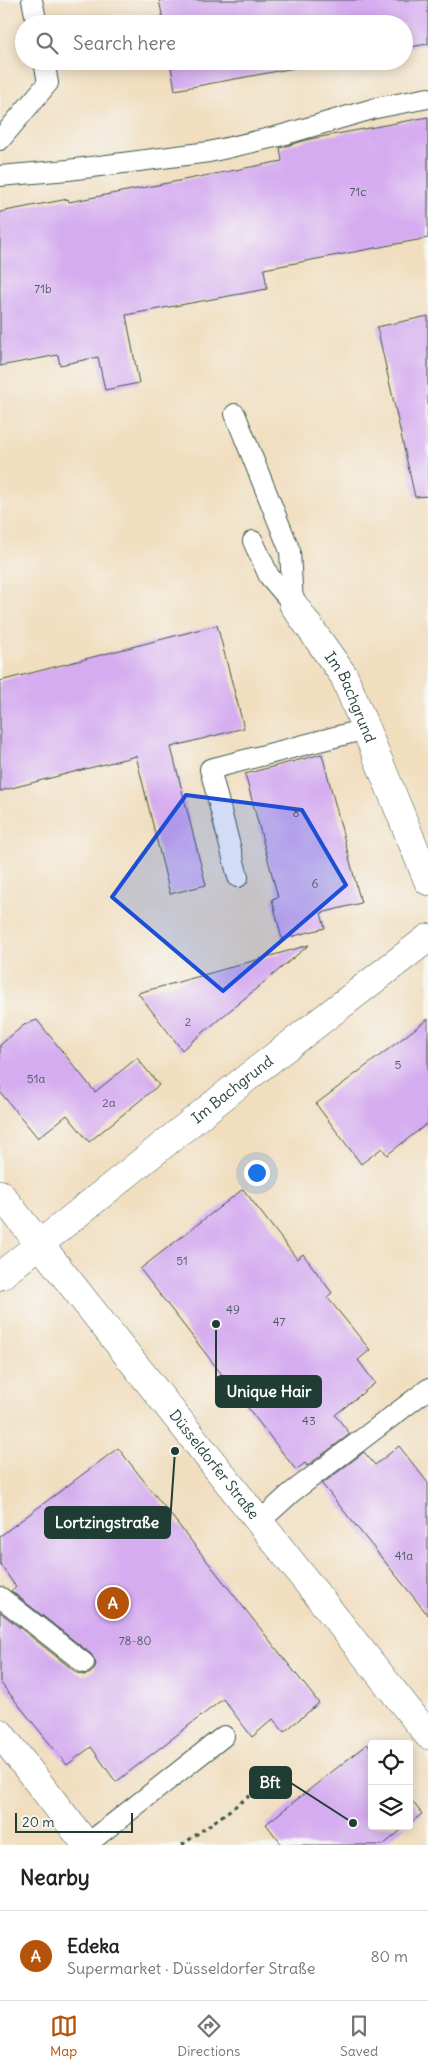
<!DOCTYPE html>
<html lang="en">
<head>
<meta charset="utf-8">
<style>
	:root { --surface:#fff; --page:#f2f2f2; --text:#222; --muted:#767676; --line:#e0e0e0; --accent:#b45309 }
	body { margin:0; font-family:Delius,sans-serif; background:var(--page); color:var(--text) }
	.controls { position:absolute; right:15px; bottom:15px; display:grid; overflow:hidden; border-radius:5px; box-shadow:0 2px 12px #0003 }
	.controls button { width:45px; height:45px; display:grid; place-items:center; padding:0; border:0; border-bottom:1px solid var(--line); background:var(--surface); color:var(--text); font:25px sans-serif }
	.scale { position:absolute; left:15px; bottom:12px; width:118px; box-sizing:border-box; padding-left:5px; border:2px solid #1f3d34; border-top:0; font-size:14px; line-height:18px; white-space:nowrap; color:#1f3d34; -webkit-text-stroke:4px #f6f6f2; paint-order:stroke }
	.you { position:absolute; left:256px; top:1172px; width:18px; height:18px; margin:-12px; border:4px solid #fff; border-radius:50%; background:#1a73e8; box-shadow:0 0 0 8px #1a73e833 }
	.badge { display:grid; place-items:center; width:32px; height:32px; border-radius:50%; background:var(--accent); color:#fff; font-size:16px; font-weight:700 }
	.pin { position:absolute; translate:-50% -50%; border:2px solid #fff; box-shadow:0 1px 5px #0006 }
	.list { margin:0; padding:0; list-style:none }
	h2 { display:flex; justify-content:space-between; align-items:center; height:65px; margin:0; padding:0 20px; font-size:21px }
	h2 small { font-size:16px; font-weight:400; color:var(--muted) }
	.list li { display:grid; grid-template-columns:32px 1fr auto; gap:15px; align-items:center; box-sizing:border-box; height:90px; padding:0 20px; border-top:1px solid var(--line) }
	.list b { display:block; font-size:19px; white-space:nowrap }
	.list p { margin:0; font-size:16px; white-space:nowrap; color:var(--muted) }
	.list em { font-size:16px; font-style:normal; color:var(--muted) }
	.icon { flex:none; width:28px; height:28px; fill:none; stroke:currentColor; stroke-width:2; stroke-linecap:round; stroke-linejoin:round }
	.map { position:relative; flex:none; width:428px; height:1845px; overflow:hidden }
	.search { position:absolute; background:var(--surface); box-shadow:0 2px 12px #0003; left:15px; right:15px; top:15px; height:55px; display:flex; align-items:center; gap:12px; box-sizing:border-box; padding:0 18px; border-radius:28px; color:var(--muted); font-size:19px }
	.sheet { height:155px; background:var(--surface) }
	nav { display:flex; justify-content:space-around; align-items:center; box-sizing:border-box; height:70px; border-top:1px solid var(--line); background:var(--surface); font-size:14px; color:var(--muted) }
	nav a { display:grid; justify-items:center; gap:2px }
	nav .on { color:var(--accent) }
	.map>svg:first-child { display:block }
	.building { fill:#d5acf0 }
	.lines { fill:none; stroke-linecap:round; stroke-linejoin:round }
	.lane-casing { stroke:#3e5549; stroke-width:22 }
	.street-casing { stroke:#3e5549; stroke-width:29 }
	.secondary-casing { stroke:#3e5549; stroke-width:29 }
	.path { stroke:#3e5549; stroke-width:3; stroke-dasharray:4 4; stroke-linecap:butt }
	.lane { stroke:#fff; stroke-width:20 }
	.street { stroke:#fff; stroke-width:28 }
	.secondary { stroke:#fff; stroke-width:28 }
	.marked { fill:#1d4ed8; fill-opacity:0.2; stroke:#1d4ed8; stroke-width:4; stroke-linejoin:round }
	.labels { text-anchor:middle; stroke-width:4.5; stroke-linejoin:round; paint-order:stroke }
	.number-label { font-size:12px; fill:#4c5963 }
	.street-label { font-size:15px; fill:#1f3d34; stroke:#f6f6f2 }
	.leader { fill:none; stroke:#1f3d34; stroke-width:2 }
	.callout-dot { fill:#1f3d34; stroke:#f6f6f2; stroke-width:2 }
	.callout { fill:#1f3d34; stroke:#1f3d34; stroke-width:2 }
	.callout-label { font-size:16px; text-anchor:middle; font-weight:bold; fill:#fff }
</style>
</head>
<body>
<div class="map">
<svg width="428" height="1845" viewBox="0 0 428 1845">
	<rect width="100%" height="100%" fill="#f6f6f2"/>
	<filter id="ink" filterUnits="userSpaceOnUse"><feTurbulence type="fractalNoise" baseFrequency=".02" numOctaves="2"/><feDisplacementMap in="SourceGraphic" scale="10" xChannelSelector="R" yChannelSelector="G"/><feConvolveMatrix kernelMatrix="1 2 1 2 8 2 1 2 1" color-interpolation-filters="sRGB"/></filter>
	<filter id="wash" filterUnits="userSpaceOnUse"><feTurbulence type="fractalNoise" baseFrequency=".0096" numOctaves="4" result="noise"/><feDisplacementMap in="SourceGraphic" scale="20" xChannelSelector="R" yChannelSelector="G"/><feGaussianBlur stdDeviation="1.12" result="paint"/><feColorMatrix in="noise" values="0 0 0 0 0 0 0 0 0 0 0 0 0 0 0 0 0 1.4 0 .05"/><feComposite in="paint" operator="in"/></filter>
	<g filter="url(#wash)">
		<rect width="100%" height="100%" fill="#f1debf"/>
		<g id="blocks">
			<path class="building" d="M159,0H428V44L404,48V24H164Z
				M170,61H333L175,90Z
				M428,117V238L264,269L267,289L126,315L139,383L105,390L98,357L60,365L58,355L0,366V212L68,199L69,202L282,161L280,148L310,139Z
				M428,316V496L415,497L377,327Z
				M217,625L244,728L171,747L206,885L170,894L136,756L0,791V681Z
				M322,754L361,903L321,913L325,928L282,939L272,899L278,897L245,774Z
				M309,945L182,1050L138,993L193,978Z
				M428,1019V1123L387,1155L382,1148L361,1164L316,1104Z
				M37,1020L95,1092L137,1058L159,1085L89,1142L67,1115L38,1138L0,1092V1045L24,1025Z
				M243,1189L297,1259L303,1254L332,1293L327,1297L370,1350L358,1360L375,1383L335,1415L350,1434L307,1466L305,1463L296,1470L140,1269Z
				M399,1446L428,1483V1615L322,1484L364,1452L375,1465Z
				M118,1448L319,1703L284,1732L273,1719L252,1737L223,1699L116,1782L91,1747L67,1765L0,1682V1612L77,1673L83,1675L89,1674L94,1670L96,1664L91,1654L11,1591L16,1587L0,1564V1536Z
				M367,1744L372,1750V1826H406L383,1845H282L266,1824Z
				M409,1797L422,1814L409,1824Z"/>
		</g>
	</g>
	<g filter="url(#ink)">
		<use href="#blocks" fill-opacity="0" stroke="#3e5549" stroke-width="1"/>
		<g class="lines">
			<defs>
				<path id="lane" d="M32,0L37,24
					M0,140L48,83L44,61
					M0,176L68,170L209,152L279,136L376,108L428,98
					M235,414L290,551L293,604
					M253,541L269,576L293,604
					M238,877L210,769L366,729
					M259,1522L291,1493L428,1389
					M0,1597L84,1663
					M86,1845L224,1736"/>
				<g id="street">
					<path id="s1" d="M293,604L344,676L428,881"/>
					<path id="s2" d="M0,1276L239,1084L428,938"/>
					<path d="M0,1733L86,1844"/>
				</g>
				<g id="secondary">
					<path id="s3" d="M0,1194L428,1735"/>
				</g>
			</defs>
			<use href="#lane" class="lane-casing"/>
			<use href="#street" class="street-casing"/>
			<use href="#secondary" class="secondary-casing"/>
			<path class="path" d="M182,1845L259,1789"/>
			<use href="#lane" class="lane"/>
			<use href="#street" class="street"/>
			<use href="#secondary" class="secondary"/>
		</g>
	</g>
	<path class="marked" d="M186,795L302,810L346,885L223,991L112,897Z"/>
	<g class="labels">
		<g class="number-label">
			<text x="358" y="196">71c</text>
			<text x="43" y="293">71b</text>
			<text x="296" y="817">8</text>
			<text x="315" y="888">6</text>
			<text x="188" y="1026">2</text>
			<text x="398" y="1069">5</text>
			<text x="36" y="1083">51a</text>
			<text x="109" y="1107">2a</text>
			<text x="182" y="1265">51</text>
			<text x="233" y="1314">49</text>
			<text x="279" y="1326">47</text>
			<text x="309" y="1425">43</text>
			<text x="404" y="1560">41a</text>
			<text x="135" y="1645">78-80</text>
		</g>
		<g class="street-label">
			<text dy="5" stroke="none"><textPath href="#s1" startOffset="110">Im Bachgrund</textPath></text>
			<text dy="5" stroke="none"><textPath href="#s2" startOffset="298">Im Bachgrund</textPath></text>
			<text dy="5" stroke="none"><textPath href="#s3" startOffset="345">Düsseldorfer Straße</textPath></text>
		</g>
	</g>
	<path class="leader" d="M216 1324L216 1391M175 1451L170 1523M353 1823L291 1783"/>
	<g class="callout-dot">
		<circle cx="216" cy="1324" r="5"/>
		<circle cx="175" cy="1451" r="5"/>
		<circle cx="353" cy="1823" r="5"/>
	</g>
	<g class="callout">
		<rect x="216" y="1376" width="105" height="31" rx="5"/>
		<rect x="45" y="1507" width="125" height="31" rx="5"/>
		<rect x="250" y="1767" width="41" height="31" rx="5"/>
	</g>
	<g class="callout-label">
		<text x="269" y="1397">Unique Hair</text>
		<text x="107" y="1528">Lortzingstraße</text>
		<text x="270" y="1788">Bft</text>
	</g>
</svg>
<div class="controls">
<button><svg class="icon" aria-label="locate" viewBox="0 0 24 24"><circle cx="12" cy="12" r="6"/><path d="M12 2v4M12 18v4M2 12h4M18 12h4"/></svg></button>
<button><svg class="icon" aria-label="layers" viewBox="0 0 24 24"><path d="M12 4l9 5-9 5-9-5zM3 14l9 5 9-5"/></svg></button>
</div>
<div class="scale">20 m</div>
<div class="you"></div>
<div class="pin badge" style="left:113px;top:1603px">A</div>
<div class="search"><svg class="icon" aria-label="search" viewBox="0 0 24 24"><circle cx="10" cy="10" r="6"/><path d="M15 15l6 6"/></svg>Search here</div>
</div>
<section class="sheet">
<h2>Nearby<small></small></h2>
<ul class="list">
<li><span class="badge">A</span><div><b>Edeka</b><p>Supermarket · Düsseldorfer Straße</p></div><em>80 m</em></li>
</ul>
</section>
<nav>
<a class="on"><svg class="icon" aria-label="map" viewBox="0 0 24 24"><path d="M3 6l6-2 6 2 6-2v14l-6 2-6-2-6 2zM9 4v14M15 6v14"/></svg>Map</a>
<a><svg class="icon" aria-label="directions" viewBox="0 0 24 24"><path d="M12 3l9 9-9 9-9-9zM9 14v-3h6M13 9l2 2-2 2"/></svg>Directions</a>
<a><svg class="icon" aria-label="saved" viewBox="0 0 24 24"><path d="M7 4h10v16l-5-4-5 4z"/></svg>Saved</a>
</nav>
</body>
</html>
